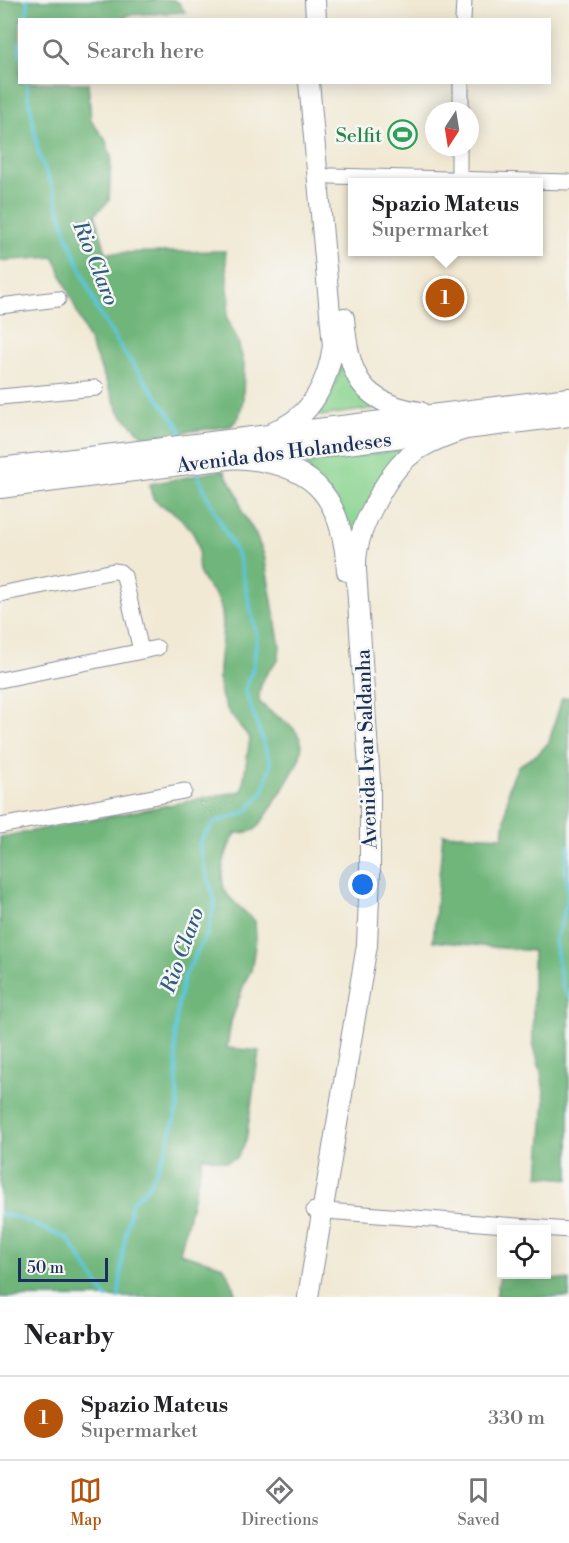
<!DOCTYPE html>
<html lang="en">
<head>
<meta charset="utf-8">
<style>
	:root { --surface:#fff; --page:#f2f2f2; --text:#202124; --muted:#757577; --line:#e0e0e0; --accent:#b45309 }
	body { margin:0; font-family:"Libre Bodoni",serif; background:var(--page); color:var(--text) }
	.controls { position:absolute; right:18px; bottom:18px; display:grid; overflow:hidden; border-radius:0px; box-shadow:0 3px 15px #0003 }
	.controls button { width:54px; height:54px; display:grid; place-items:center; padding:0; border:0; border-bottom:2px solid var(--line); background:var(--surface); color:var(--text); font:30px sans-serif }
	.compass { position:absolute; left:425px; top:102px; width:54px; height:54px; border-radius:50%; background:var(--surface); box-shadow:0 3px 15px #0003; rotate:192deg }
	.scale { position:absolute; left:18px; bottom:15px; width:90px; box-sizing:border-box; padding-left:6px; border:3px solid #1b2f5e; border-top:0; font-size:16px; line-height:21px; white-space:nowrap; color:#1b2f5e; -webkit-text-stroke:4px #f6f6f2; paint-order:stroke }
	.you { position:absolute; left:363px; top:885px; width:21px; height:21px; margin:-15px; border:4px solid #fff; border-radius:50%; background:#1a73e8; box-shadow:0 0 0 9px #1a73e833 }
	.badge { display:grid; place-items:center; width:39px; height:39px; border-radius:50%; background:var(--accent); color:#fff; font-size:20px; font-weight:700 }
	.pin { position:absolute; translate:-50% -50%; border:3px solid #fff; box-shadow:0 2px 6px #0006 }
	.popup { position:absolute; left:348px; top:178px; width:195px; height:78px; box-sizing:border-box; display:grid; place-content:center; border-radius:0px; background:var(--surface); filter:drop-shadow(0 2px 4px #0005); font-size:20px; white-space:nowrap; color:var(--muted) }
	.popup b { font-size:22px; color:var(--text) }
	.popup::after { content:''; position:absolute; left:50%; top:100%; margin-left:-12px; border:12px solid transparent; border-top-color:var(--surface) }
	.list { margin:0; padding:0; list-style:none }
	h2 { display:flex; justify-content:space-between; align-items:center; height:78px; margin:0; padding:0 24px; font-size:26px }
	h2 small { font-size:20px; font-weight:400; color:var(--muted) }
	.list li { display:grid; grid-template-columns:39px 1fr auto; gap:18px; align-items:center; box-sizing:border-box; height:84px; padding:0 24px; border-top:2px solid var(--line) }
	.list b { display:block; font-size:22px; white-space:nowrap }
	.list p { margin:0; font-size:20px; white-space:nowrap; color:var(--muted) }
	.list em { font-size:20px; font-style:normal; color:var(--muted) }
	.icon { flex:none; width:33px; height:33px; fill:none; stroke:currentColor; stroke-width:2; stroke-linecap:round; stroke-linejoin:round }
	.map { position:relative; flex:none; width:569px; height:1297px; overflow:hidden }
	.search { position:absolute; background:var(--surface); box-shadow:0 3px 15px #0003; left:18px; right:18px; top:18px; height:66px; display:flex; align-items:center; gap:15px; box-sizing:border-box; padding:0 21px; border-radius:0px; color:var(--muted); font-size:22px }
	.sheet { height:162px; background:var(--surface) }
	nav { display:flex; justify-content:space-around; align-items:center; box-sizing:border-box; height:84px; border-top:2px solid var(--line); background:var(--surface); font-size:16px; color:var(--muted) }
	nav a { display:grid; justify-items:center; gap:3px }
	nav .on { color:var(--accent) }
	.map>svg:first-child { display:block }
	.green { fill:#8bd490; stroke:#538277; stroke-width:1.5 }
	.forest { fill:#70b67a; stroke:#46726c; stroke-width:1.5 }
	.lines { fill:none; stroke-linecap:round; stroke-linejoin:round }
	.stream { stroke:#5cc6d7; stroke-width:4 }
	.minor-casing { stroke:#868c99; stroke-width:17 }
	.major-casing { stroke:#868c99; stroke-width:22 }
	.minor { stroke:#fff; stroke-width:15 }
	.major { stroke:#fff; stroke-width:20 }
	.labels { text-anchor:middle; stroke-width:5; stroke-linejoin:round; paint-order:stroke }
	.leisure-label { font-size:20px; fill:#27864d; stroke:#f6f6f2; text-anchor:end }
	.street-label { font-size:20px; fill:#1b2f5e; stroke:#f6f6f2 }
	.water-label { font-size:21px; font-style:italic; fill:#2e5c82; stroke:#f6f6f2 }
</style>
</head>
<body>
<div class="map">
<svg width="569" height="1297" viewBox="0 0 569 1297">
	<rect width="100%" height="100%" fill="#f6f6f2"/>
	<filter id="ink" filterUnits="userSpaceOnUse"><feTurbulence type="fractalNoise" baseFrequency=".0167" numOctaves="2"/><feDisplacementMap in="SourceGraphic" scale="12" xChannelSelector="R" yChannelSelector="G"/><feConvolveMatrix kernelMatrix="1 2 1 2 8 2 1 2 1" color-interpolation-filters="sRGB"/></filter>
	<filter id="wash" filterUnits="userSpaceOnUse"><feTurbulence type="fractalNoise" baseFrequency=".008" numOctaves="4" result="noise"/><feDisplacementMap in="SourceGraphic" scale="24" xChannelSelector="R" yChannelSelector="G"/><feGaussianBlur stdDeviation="1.35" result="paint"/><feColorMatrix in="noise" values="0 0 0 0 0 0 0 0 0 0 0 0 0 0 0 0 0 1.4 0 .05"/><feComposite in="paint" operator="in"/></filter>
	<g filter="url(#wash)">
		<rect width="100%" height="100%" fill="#f1e9d4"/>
		<path class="green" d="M343,362L376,408L321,416L318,413L333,389Z
			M398,450L400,451L353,544L306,464Z"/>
		<path class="forest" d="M0,0H174L179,3L185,12L126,15L127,20H20V82L88,83L91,121L105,139L111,156L109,201L95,214L106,253L225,251L229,299L227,318L237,339L244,364L243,400L239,417L231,426L144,437L119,412L54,257L0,261Z
			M223,470L239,497L242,512L255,533L264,555L280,647L278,661C265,673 259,683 259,701C270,717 295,720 301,742C302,745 301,752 300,756C298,765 262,826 254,830C248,833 242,833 236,833C226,848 216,877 227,894C234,904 247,913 255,921L256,939L251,971L245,981L231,1022L227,1048L259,1051L246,1141L237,1158L226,1162L203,1156L180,1253L223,1266L231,1280L236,1297H0V837L242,791L250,738C242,728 230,717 225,705C209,673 230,636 220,604C217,593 204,585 200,574C196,565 200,555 198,546C196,534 184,520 174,513C160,502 151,506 150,484Z
			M569,697V1179L539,1176L545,1100L541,1072L533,1043V951L433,941L443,834L503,837L509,787L518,766L538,754L549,742L562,698Z
			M500,1275L569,1280V1297H496Z"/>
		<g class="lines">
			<path class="stream" d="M25,20L28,6L27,0
				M20,44V56
				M26,82L39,156L53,188L68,238L98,311L125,354L178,425L182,435
				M569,846L566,864L568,900L555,942L562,985L569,997
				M0,1214L16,1217L68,1239L106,1297
				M119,1297L123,1250L132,1202L148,1187L165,1152L178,1107L175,1033L178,1004L184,977L208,932L215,901L205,870L199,843L214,823L246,812L263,792L271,764L245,690L253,668L257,637L239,558L207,496L197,473"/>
		</g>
	</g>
	<g filter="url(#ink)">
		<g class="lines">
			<defs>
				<path id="minor" d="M463,20L464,0
					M461,111V82
					M331,176L569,182
					M459,180V147
					M0,306L58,299
					M0,397L96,388
					M0,594L114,571L120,572L124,576L141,651
					M0,680L157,648
					M0,826L184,791
					M314,1210L569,1230"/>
				<path id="major" d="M315,0L316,20
					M344,318C349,374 359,403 420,412
					M276,430C312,417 328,381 333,346L309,82
					M230,458C309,461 342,490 347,571
					M0,468L569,398
					M0,488L569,416
					M308,1297L367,945L370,873V783L356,570C355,548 362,528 372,509C396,460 414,445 466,429"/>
			</defs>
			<use href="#minor" class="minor-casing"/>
			<use href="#major" class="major-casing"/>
			<use href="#minor" class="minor"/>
			<use href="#major" class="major"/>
		</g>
	</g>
	<defs>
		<symbol id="stadium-ring" viewBox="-11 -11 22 22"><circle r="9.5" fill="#f6f6f2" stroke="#2e9e5b" stroke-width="1.5"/><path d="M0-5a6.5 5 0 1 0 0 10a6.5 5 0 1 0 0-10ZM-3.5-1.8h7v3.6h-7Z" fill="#2e9e5b"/></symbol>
	</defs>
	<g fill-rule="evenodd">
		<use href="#stadium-ring" x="386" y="118" width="33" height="33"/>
	</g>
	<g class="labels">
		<g class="leisure-label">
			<text x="382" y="142">Selfit</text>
		</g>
		<g class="street-label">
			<text transform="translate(284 452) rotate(-7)" y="7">Avenida dos Holandeses</text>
			<text transform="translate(366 749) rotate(-92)" y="7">Avenida Ivar Saldanha</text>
		</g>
		<g class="water-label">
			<text transform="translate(96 263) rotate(68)" y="7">Rio Claro</text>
			<text transform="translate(182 950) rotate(-70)" y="7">Rio Claro</text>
		</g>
	</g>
</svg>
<div class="controls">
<button><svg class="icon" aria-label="locate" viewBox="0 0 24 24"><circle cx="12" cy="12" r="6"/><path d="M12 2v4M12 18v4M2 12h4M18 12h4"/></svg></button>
</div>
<svg class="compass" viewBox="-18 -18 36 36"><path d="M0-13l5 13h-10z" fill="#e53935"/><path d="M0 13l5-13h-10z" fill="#757577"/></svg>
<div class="scale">50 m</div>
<div class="you"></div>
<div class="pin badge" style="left:445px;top:298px">1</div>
<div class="popup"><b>Spazio Mateus</b>Supermarket</div>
<div class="search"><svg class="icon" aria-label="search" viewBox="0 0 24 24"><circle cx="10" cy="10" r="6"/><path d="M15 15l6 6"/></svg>Search here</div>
</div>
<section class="sheet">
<h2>Nearby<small></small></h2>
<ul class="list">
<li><span class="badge">1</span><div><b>Spazio Mateus</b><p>Supermarket</p></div><em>330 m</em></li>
</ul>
</section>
<nav>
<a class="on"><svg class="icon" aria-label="map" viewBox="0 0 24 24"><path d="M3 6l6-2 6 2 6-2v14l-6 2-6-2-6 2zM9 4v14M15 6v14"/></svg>Map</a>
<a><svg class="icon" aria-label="directions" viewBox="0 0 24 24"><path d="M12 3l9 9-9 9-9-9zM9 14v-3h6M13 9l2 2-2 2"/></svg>Directions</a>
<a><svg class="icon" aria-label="saved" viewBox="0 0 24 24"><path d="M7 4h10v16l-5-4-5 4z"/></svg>Saved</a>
</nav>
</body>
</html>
